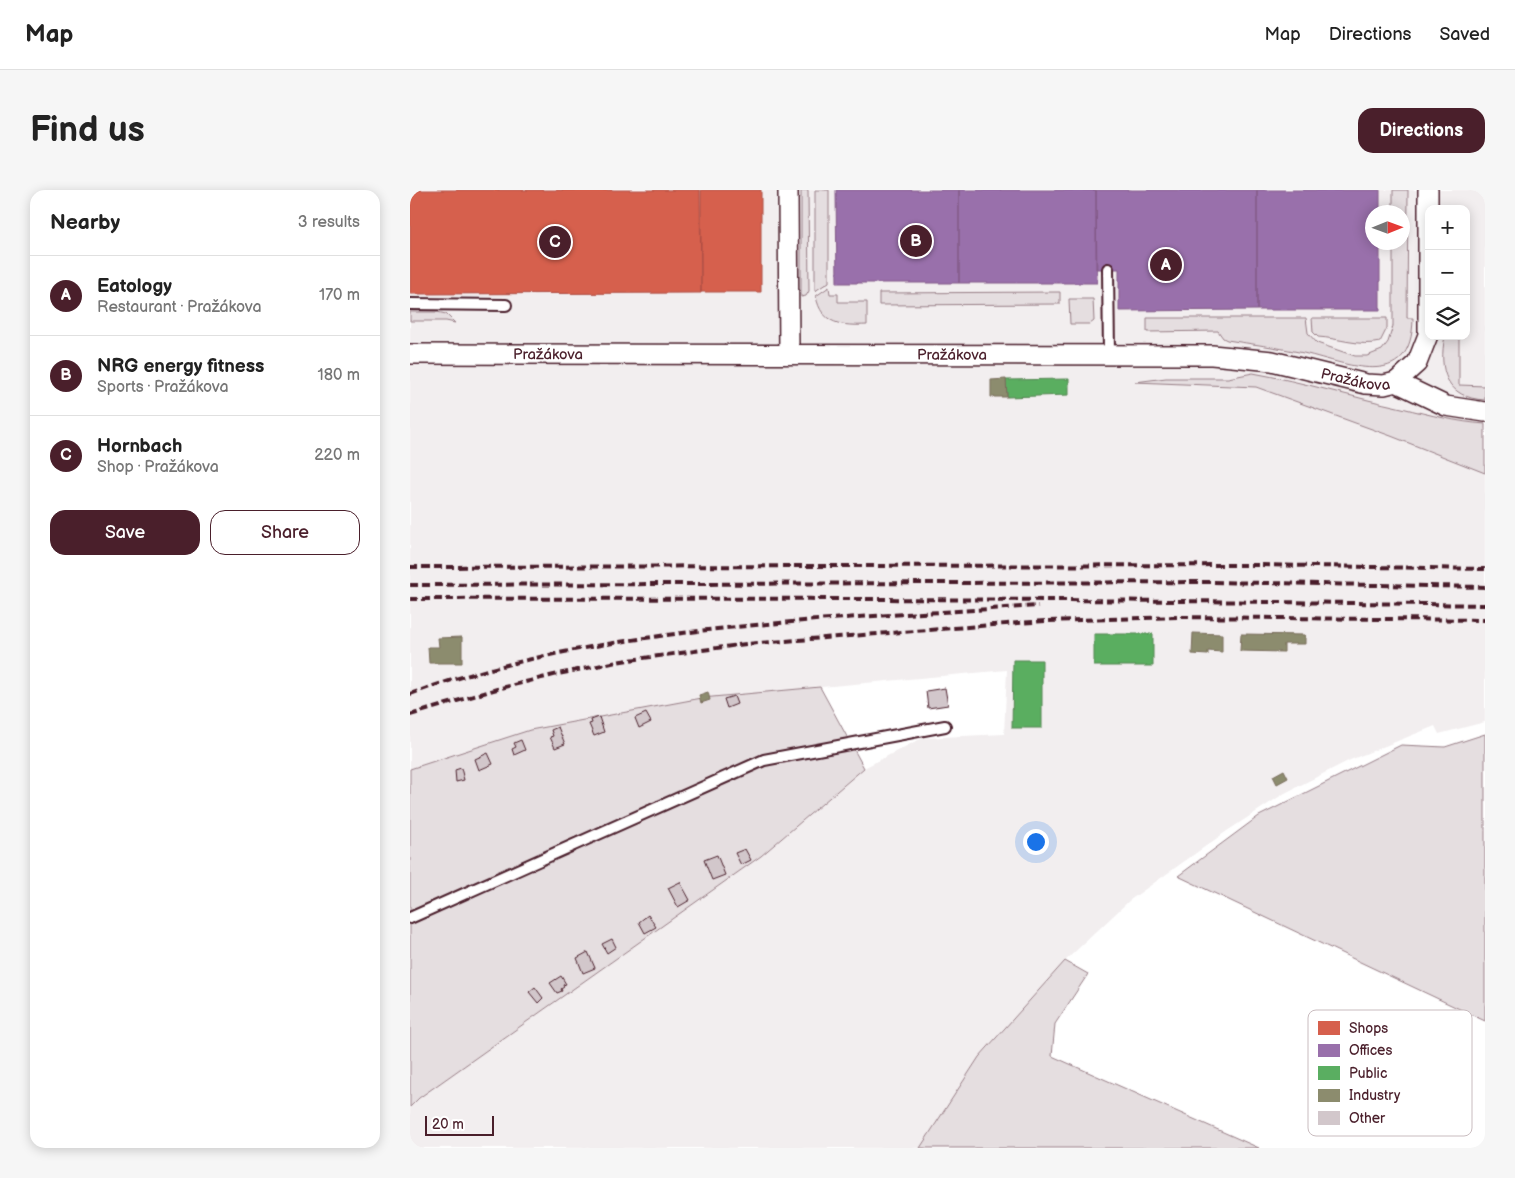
<!DOCTYPE html>
<html lang="en">
<head>
<meta charset="utf-8">
<style>
	:root { --surface:#fff; --page:#f6f6f6; --text:#222; --muted:#767676; --line:#e0e0e0; --accent:#4a1f2b }
	body { margin:0; font-family:"Balsamiq Sans",sans-serif; background:var(--page); color:var(--text) }
	.controls { position:absolute; right:15px; top:15px; display:grid; overflow:hidden; border-radius:10px; box-shadow:0 2px 12px #0003 }
	.controls button { width:45px; height:45px; display:grid; place-items:center; padding:0; border:0; border-bottom:1px solid var(--line); background:var(--surface); color:var(--text); font:25px sans-serif }
	.compass { position:absolute; left:955px; top:15px; width:45px; height:45px; border-radius:50%; background:var(--surface); box-shadow:0 2px 12px #0003; rotate:89deg }
	.scale { position:absolute; left:15px; bottom:12px; width:69px; box-sizing:border-box; padding-left:5px; border:2px solid #4a1f2b; border-top:0; font-size:14px; line-height:18px; white-space:nowrap; color:#4a1f2b; -webkit-text-stroke:4px #fff; paint-order:stroke }
	.you { position:absolute; left:625px; top:651px; width:18px; height:18px; margin:-12px; border:4px solid #fff; border-radius:50%; background:#1a73e8; box-shadow:0 0 0 8px #1a73e833 }
	.badge { display:grid; place-items:center; width:32px; height:32px; border-radius:50%; background:var(--accent); color:#fff; font-size:16px; font-weight:700 }
	.pin { position:absolute; translate:-50% -50%; border:2px solid #fff; box-shadow:0 1px 5px #0006 }
	.list { margin:0; padding:0; list-style:none }
	h2 { display:flex; justify-content:space-between; align-items:center; height:65px; margin:0; padding:0 20px; font-size:21px }
	h2 small { font-size:16px; font-weight:400; color:var(--muted) }
	.list li { display:grid; grid-template-columns:32px 1fr auto; gap:15px; align-items:center; box-sizing:border-box; height:80px; padding:0 20px; border-top:1px solid var(--line) }
	.list b { display:block; font-size:19px; white-space:nowrap }
	.list p { margin:0; font-size:16px; white-space:nowrap; color:var(--muted) }
	.list em { font-size:16px; font-style:normal; color:var(--muted) }
	.actions { display:flex; gap:10px; padding:15px 20px }
	.actions a { flex:1; padding:11px 0; border:1px solid var(--accent); border-radius:15px; text-align:center; font-size:18px; color:var(--accent) }
	.actions .main { background:var(--accent); color:#fff }
	.icon { flex:none; width:28px; height:28px; fill:none; stroke:currentColor; stroke-width:2; stroke-linecap:round; stroke-linejoin:round }
	.map { position:relative; flex:none; width:1075px; height:958px; overflow:hidden; border-radius:15px }
	header { display:flex; align-items:center; gap:30px; box-sizing:border-box; height:70px; padding:0 25px; background:var(--surface); border-bottom:1px solid var(--line) }
	header strong { font-size:24px }
	nav { display:flex; gap:28px; margin-inline-start:auto; font-size:18px }
	.intro { display:flex; align-items:center; justify-content:space-between; box-sizing:border-box; height:120px; padding:0 30px }
	h1 { margin:0; font-size:35px }
	.button { padding:12px 22px; border-radius:15px; background:var(--accent); color:#fff; font-size:18px; font-weight:700 }
	main { display:flex; gap:30px; padding:0 30px }
	aside { flex:1; background:var(--surface); border-radius:15px; box-shadow:0 2px 12px #0003 }
	.map>svg:first-child { display:block }
	.built { fill:#f2eeef; fill-rule:evenodd }
	.green { fill:#e5dee0; stroke:#987e86 }
	.shops { fill:#d6604d; stroke:#ac4c43 }
	.offices { fill:#9970ab; stroke:#815885 }
	.public { fill:#5aae61; stroke:#558351 }
	.industry { fill:#8c8c6e; stroke:#786b5a }
	.building { fill:#d2c7cb; stroke:#4a1f2b }
	.lines { fill:none; stroke-linecap:round; stroke-linejoin:round }
	.lane-casing { stroke:#4a1f2b; stroke-width:14 }
	.street-casing { stroke:#4a1f2b; stroke-width:22 }
	.lane { stroke:#fff; stroke-width:10 }
	.street { stroke:#fff; stroke-width:19 }
	.rail { stroke:#4a1f2b; stroke-width:4; stroke-dasharray:8 4; stroke-linecap:butt }
	.labels { text-anchor:middle; stroke-width:5; stroke-linejoin:round; paint-order:stroke }
	.street-label { font-size:15px; fill:#4a1f2b; stroke:#fff }
	.key { fill:#fff; stroke:#c9bcbf; stroke-width:1 }
	.key-label { font-size:14px; fill:#4a1f2b }
</style>
</head>
<body>
<header>
<strong>Map</strong>
<nav><a>Map</a><a>Directions</a><a>Saved</a></nav>
</header>
<div class="intro"><h1>Find us</h1><a class="button">Directions</a></div>
<main>
<aside>
<h2>Nearby<small>3 results</small></h2>
<ul class="list">
<li><span class="badge">A</span><div><b>Eatology</b><p>Restaurant · Pražákova</p></div><em>170 m</em></li>
<li><span class="badge">B</span><div><b>NRG energy fitness</b><p>Sports · Pražákova</p></div><em>180 m</em></li>
<li><span class="badge">C</span><div><b>Hornbach</b><p>Shop · Pražákova</p></div><em>220 m</em></li>
</ul>
<div class="actions"><a class="main">Save</a><a>Share</a></div>
</aside>
<div class="map">
<svg width="1075" height="958" viewBox="0 0 1075 958">
	<rect width="100%" height="100%" fill="#fff"/>
	<filter id="ink" filterUnits="userSpaceOnUse"><feTurbulence type="fractalNoise" baseFrequency=".02" numOctaves="2"/><feDisplacementMap in="SourceGraphic" scale="10" xChannelSelector="R" yChannelSelector="G"/><feConvolveMatrix kernelMatrix="1 2 1 2 8 2 1 2 1" color-interpolation-filters="sRGB"/></filter>
	<g filter="url(#ink)">
		<path class="built" d="M0,0H1075V532L1029,544L1025,536L940,570L875,603L817,641L720,710L655,771L569,867L510,958H0V917L9,908L351,666L454,578L512,548L594,544L597,480L292,508L120,540L0,579ZM1019,19H1056V146H1019ZM962,22H992V52H962Z"/>
		<path class="green" d="M391,0H398L399,101L396,106L391,107Z
			M405,0H419V92L405,101Z
			M983,0H998L997,128H1003C1002,205 935,172 889,162C865,157 842,154 817,150L813,148L808,141L737,142V128H896L898,143L907,153L945,166H957L972,160L978,152L983,136V53L992,52V22H983Z
			M419,97L420,104H428V112H457V135C433,136 411,135 406,106Z
			M650,102V114L469,115V103Z
			M659,109H683L684,131L680,134H660Z
			M27,122L36,124L45,133L36,131H0V122Z
			M902,128H977V138L970,152C950,157 928,148 908,147L903,142Z
			M1035,146H1049V195L1075,196V210C1036,208 1028,180 1035,146Z
			M843,183C893,192 942,207 992,218C1020,225 1047,232 1075,234V283L981,246L846,197L725,192L756,188H818Z
			M410,497L454,578L351,666L9,908L0,917V579L120,540L292,508Z
			M1075,544V831L768,686L849,626L991,555L1035,557Z
			M655,771L678,784L645,834L642,866L849,958H510L569,867Z"/>
		<path class="shops" d="M0,0H290L291,103L0,104Z
			M291,0H351V102H291Z"/>
		<path class="offices" d="M426,0H549V93H427Z
			M549,0H686L687,93H549Z
			M686,0H847V120L709,121V79H686Z
			M847,0H970V22H962V52H970V120H847Z"/>
		<path class="public" d="M657,189H659V205L597,207L596,190Z
			M684,444H743V476H684Z
			M603,470H632V538H602Z"/>
		<path class="industry" d="M596,189L597,207H581V190Z
			M783,443L812,444V462L798,461V465L782,464Z
			M831,444L895,445V454H874V462L830,461Z
			M52,447V473H19L18,457H29L28,448Z
			M298,502L300,510L291,513L289,505Z
			M874,580L878,588L867,594L863,586Z"/>
		<path class="building" d="M535,498L538,515L518,518L516,501Z
			M324,506L327,514L317,518L314,509Z
			M236,523L241,532L229,538L225,528Z
			M189,527L194,542L184,546L179,534L182,533L181,530Z
			M148,537L155,554L145,558L140,547L143,546L141,540Z
			M111,550L115,560L104,565L102,559L106,557L104,553Z
			M78,563L83,574L69,580L65,569Z
			M51,578L54,590L46,592L45,580Z
			M335,659L341,670L331,675L325,663Z
			M307,665L315,685L302,690L294,670Z
			M270,692L280,710L268,717L258,698Z
			M238,725L246,737L235,743L229,732Z
			M202,749L206,757L197,763L192,754Z
			M178,762L185,778L173,783L167,768Z
			M151,786L156,794L153,795L154,797L151,799L152,801L147,803L140,793Z
			M125,797L133,808L128,813L119,802Z"/>
		<g class="lines">
			<defs>
				<path id="lane" d="M698,79L699,164
					M0,114L96,115
					M0,728L354,570L535,536"/>
				<g id="street">
					<path d="M378,0L379,164"/>
					<path id="s1" d="M0,164L802,165L862,171L956,194L974,195L986,192L1036,216L1075,222"/>
					<path d="M986,192L1007,173L1018,145V0"/>
				</g>
			</defs>
			<use href="#lane" class="lane-casing"/>
			<use href="#street" class="street-casing"/>
			<use href="#lane" class="lane"/>
			<use href="#street" class="street"/>
			<path class="rail" d="M0,377L847,375L1075,379
				M0,395L802,392L1075,397
				M0,409C358,408 717,409 1075,415
				M0,504C199,433 419,430 628,416
				M0,525L87,499L148,484L212,471L336,454L635,431L768,427L1075,430"/>
		</g>
	</g>
	<g class="labels">
		<g class="street-label">
			<text dy="5" stroke="none"><textPath href="#s1" startOffset="138">Pražákova</textPath></text>
			<text dy="5" stroke="none"><textPath href="#s1" startOffset="542">Pražákova</textPath></text>
			<text dy="5" stroke="none"><textPath href="#s1" startOffset="948">Pražákova</textPath></text>
		</g>
	</g>
	<rect x="898" y="820" width="164" height="126" rx="8" class="key"/>
	<rect x="908" y="831" width="22" height="14" fill="#d6604d"/>
	<rect x="908" y="854" width="22" height="13" fill="#9970ab"/>
	<rect x="908" y="876" width="22" height="14" fill="#5aae61"/>
	<rect x="908" y="899" width="22" height="13" fill="#8c8c6e"/>
	<rect x="908" y="921" width="22" height="14" fill="#d2c7cb"/>
	<g class="key-label">
		<text x="939" y="843">Shops</text>
		<text x="939" y="865">Offices</text>
		<text x="939" y="888">Public</text>
		<text x="939" y="910">Industry</text>
		<text x="939" y="933">Other</text>
	</g>
</svg>
<div class="controls">
<button>+</button>
<button>−</button>
<button><svg class="icon" aria-label="layers" viewBox="0 0 24 24"><path d="M12 4l9 5-9 5-9-5zM3 14l9 5 9-5"/></svg></button>
</div>
<svg class="compass" viewBox="-18 -18 36 36"><path d="M0-13l5 13h-10z" fill="#e53935"/><path d="M0 13l5-13h-10z" fill="#767676"/></svg>
<div class="scale">20 m</div>
<div class="you"></div>
<div class="pin badge" style="left:756px;top:75px">A</div>
<div class="pin badge" style="left:506px;top:51px">B</div>
<div class="pin badge" style="left:145px;top:52px">C</div>
</div>
</main>
</body>
</html>
